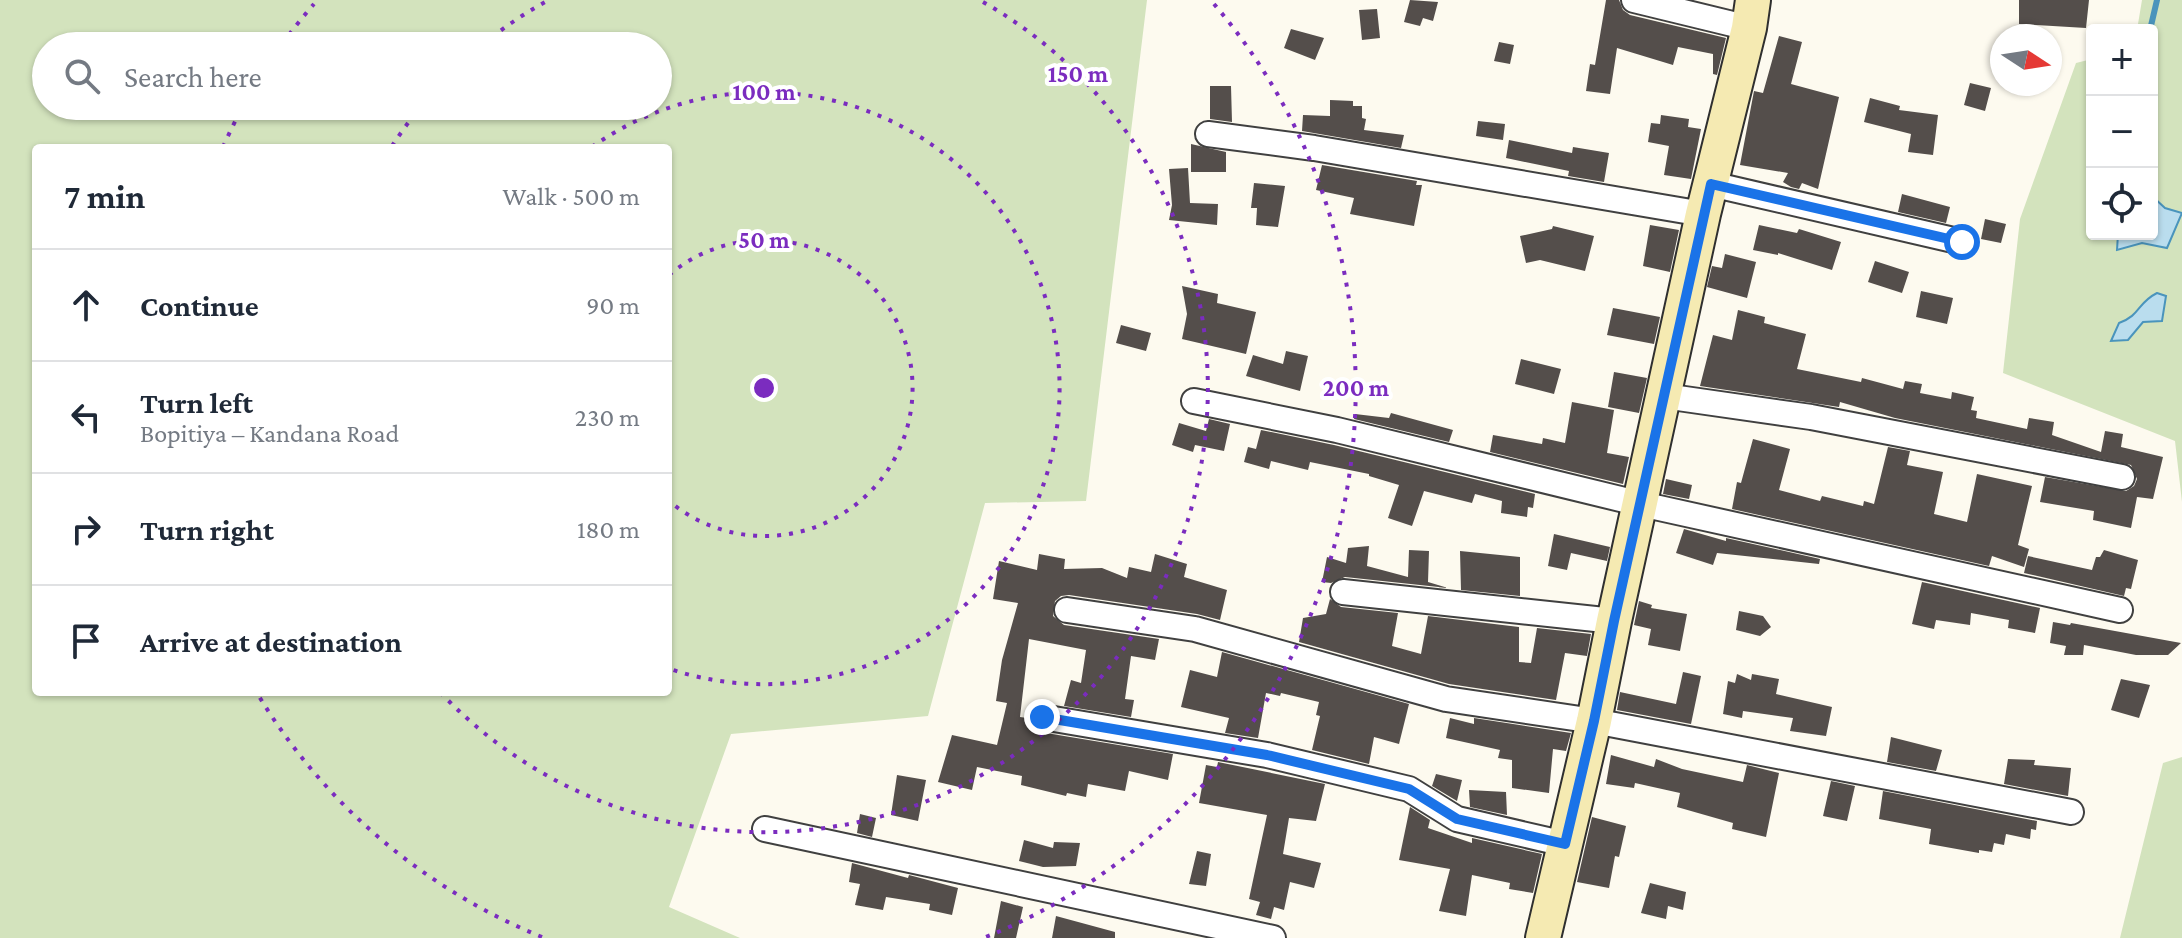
<!DOCTYPE html>
<html lang="en">
<head>
<meta charset="utf-8">
<style>
	:root { --surface:#fff; --page:#f2f2f3; --text:#1f2937; --muted:#747a83; --line:#e0e1e3 }
	body { margin:0; font-family:"Crimson Pro",serif; background:var(--page); color:var(--text) }
	.controls { position:absolute; right:24px; top:24px; display:grid; overflow:hidden; border-radius:8px; box-shadow:0 2px 6px #0004 }
	.controls button { width:72px; height:72px; display:grid; place-items:center; padding:0; border:0; border-bottom:2px solid var(--line); background:var(--surface); color:var(--text); font:40px sans-serif }
	.compass { position:absolute; left:1990px; top:24px; width:72px; height:72px; border-radius:50%; background:var(--surface); box-shadow:0 2px 6px #0004; rotate:102deg }
	.stop { position:absolute; width:24px; height:24px; margin:-18px; border:6px solid #1a73e8; border-radius:50%; background:#fff }
	.stop.end { background:#1a73e8; border-color:#fff; box-shadow:0 2px 8px #0008 }
	.list { margin:0; padding:0; list-style:none }
	h2 { display:flex; justify-content:space-between; align-items:center; height:104px; margin:0; padding:0 32px; font-size:34px }
	h2 small { font-size:26px; font-weight:400; color:var(--muted) }
	.list li { display:grid; grid-template-columns:52px 1fr auto; gap:24px; align-items:center; box-sizing:border-box; height:112px; padding:0 32px; border-top:2px solid var(--line) }
	.list b { display:block; font-size:30px; white-space:nowrap }
	.list p { margin:0; font-size:26px; white-space:nowrap; color:var(--muted) }
	.list em { font-size:26px; font-style:normal; color:var(--muted) }
	.icon { flex:none; width:44px; height:44px; fill:none; stroke:currentColor; stroke-width:2; stroke-linecap:round; stroke-linejoin:round }
	.map { position:relative; flex:none; width:2182px; height:938px; overflow:hidden }
	.search { position:absolute; background:var(--surface); box-shadow:0 2px 6px #0004; left:32px; top:32px; width:640px; height:88px; display:flex; align-items:center; gap:20px; box-sizing:border-box; padding:0 28px; border-radius:44px; color:var(--muted); font-size:30px }
	.panel { position:absolute; background:var(--surface); box-shadow:0 2px 6px #0004; left:32px; top:144px; width:640px; height:552px; border-radius:8px }
	.map>svg:first-child { display:block }
	.green { fill:#d3e3bd; fill-rule:evenodd }
	.water { fill:#baddee; stroke:#4a94bc; stroke-width:2 }
	.lines { fill:none; stroke-linecap:round; stroke-linejoin:round }
	.stream { stroke:#4a94bc; stroke-width:6 }
	.building { fill:#544e4b }
	.street-casing { stroke:#404040; stroke-width:28 }
	.secondary-casing { stroke:#2f2f2f; stroke-width:38 }
	.street { stroke:#fff; stroke-width:24 }
	.secondary { stroke:#f5eab2; stroke-width:34 }
	.route { stroke:#1a73e8; stroke-width:10 }
	.ring { fill:none; stroke:#7b2cbf; stroke-width:4; stroke-dasharray:4 8 }
	.centre { fill:#7b2cbf; stroke:#fff; stroke-width:4 }
	.ring-label { font-size:24px; text-anchor:middle; font-weight:bold; fill:#7b2cbf; stroke:#fff; stroke-width:8; stroke-linejoin:round; paint-order:stroke }
</style>
</head>
<body>
<div class="map">
<svg width="2182" height="938" viewBox="0 0 2182 938">
	<rect width="100%" height="100%" fill="#fdfaef"/>
	<path class="green" d="M0,0H1147L1086,501L985,503L928,716L731,734L669,907L740,938H0ZM658,46V106H46V46ZM36,148H668V692H36Z
		M2142,0H2182V502L2175,441L2003,373L2020,219L2076,63L2092,59V234H2152V30H2137Z
		M2182,757V938H2120L2163,763Z"/>
	<path class="water" d="M2152,196L2165,208L2182,213L2167,248L2142,243L2117,250L2118,234H2152Z
		M2157,293L2166,296L2162,321L2143,322L2128,340L2111,341L2119,323C2141,315 2137,303 2157,293Z"/>
	<g class="lines">
		<path class="stream" d="M2150,30L2157,0"/>
	</g>
	<path class="building" d="M1410,0L1438,2L1433,21L1423,18L1420,26L1404,22Z
		M1606,0H1619L1623,10L1630,15L1726,38L1717,75L1713,74V54L1678,47L1673,65L1617,48L1610,94L1586,91L1590,64L1595,65Z
		M2019,0H2089L2086,28L2019,24Z
		M1377,9L1380,38L1362,40L1359,10Z
		M1291,29L1324,38L1315,60L1284,48Z
		M1779,36L1802,42L1791,84L1839,97L1818,189L1802,183L1799,189L1791,187L1783,182L1788,173L1740,165L1754,91L1763,93Z
		M1499,42L1514,45L1510,64L1494,61Z
		M1970,83L1991,88L1985,111L1964,105Z
		M1210,86H1231L1232,122L1210,119Z
		M1870,98L1900,106L1899,110L1938,115L1933,155L1908,152L1911,134L1864,122Z
		M1330,100L1353,101V106H1362V118L1366,119L1364,130L1404,135L1401,148L1302,131L1303,115L1330,116Z
		M1661,115L1689,119L1688,127L1701,129L1691,179L1664,175L1669,146L1648,142L1651,123L1660,124Z
		M1478,121L1505,124L1503,140L1476,136Z
		M1509,140L1572,153L1573,147L1609,153L1604,182L1568,176L1569,171L1506,158Z
		M1191,144L1226,152V172H1191Z
		M1322,165L1417,181L1416,185H1422L1414,226L1350,214L1354,198L1316,190Z
		M1188,168L1190,203L1218,204L1217,225L1169,220L1172,205L1169,169Z
		M1254,183L1285,186L1278,227L1256,225L1257,208H1251Z
		M1902,194L1950,207L1946,223L1898,212Z
		M1985,219L2006,224L2001,243L1981,239Z
		M1650,225L1679,230L1670,272L1643,266Z
		M1759,225L1797,233L1799,229L1841,242L1832,270L1778,253V255L1753,250Z
		M1553,226L1594,236L1585,271L1540,260L1526,263L1520,236L1552,229Z
		M1725,254L1756,262L1747,298L1707,287L1712,266L1722,268Z
		M1875,261L1909,272L1902,293L1868,282Z
		M1182,286L1218,294L1217,303L1256,312L1246,354L1182,339L1187,314Z
		M1921,291L1953,298L1947,324L1916,317Z
		M1613,308L1660,317L1654,344L1607,335Z
		M1738,310L1765,317L1764,323L1806,334L1797,369L1861,382L1862,378L1903,389L1905,381L1922,384L1920,393L1951,399L1952,392L1974,397L1971,410L1977,411L1976,418L2027,429L2029,418L2054,422L2052,435L2101,452L2105,431L2123,434L2121,447L2163,457L2153,499L2137,497L2131,528L2093,520L2094,511L2040,502L2045,477L2126,491L2134,486L2137,479L2131,465L1895,418L1840,402L1839,407L1700,386L1713,335L1732,340Z
		M1121,325L1151,333L1146,351L1116,343Z
		M1286,351L1308,356L1300,391L1246,376L1253,355L1283,364Z
		M1521,359L1561,369L1554,394L1515,384Z
		M1614,372L1647,378L1639,413L1608,407Z
		M1572,402L1614,410L1607,453L1629,457L1623,484L1490,452L1493,435L1542,444L1543,438L1565,443Z
		M1391,413L1453,430L1449,442L1354,419L1355,414L1389,418Z
		M1209,419L1230,424L1224,451L1195,445L1193,452L1172,445L1179,423L1206,431Z
		M1261,430L1334,445L1535,494L1533,508L1528,507L1527,517L1501,513L1502,501L1475,494L1472,503L1424,491L1412,526L1388,518L1399,485L1369,476V474L1310,462L1308,470L1271,461L1269,469L1244,462L1248,447L1256,449Z
		M1753,439L1790,449L1779,490L1820,501L1822,496L1863,506L1864,501L1874,504L1888,447L1910,451L1907,465L1943,472L1934,514L1967,522L1977,474L2032,486L2018,545L2029,549L2024,567L1992,556L1989,566L1732,509L1737,482L1741,483Z
		M1666,479L1692,485L1689,499L1663,494Z
		M1684,529L1726,541V538L1820,559L1819,564L1717,553L1713,565L1676,553Z
		M1554,534L1610,547L1607,561L1571,553L1567,570L1548,566Z
		M1369,546L1367,566L1408,577L1409,550L1429,551L1428,582L1448,588L1345,577L1331,583L1322,582L1327,557L1346,563L1348,548Z
		M2104,550L2138,560L2131,589L2126,588L2124,596L2024,573L2028,556L2092,570L2096,557H2100Z
		M1460,551L1520,557V596L1461,590Z
		M1039,554L1065,559L1064,569L1102,568L1127,578L1129,567L1151,572L1155,554L1187,564L1184,577L1227,590L1220,620L1197,614L1069,595L1061,596L1055,601L1053,616L1064,625L1159,639L1155,660L1131,656L1125,699L1134,700L1131,717L1064,706L1071,680L1081,683L1086,650L1029,639L1020,717L1027,718L1032,728L1040,732L1173,754L1168,780L1129,771L1125,791L1088,784L1086,797L1067,793L1066,796L1021,785L1022,776L977,767L972,790L938,782L952,735L997,745L1007,703L996,701L1002,660L1018,603L993,599L999,561L1037,570Z
		M1922,582L2040,608L2035,633L2008,628L2009,620L1971,613L1970,625L1936,620L1934,629L1912,624Z
		M1330,599L1341,607L1398,613L1392,646L1421,654L1428,616L1519,627V662L1531,663L1537,628L1591,634L1587,656L1565,653L1556,700L1449,684L1299,642L1303,618L1326,614Z
		M1639,601L1652,605L1651,608L1687,614L1680,651L1648,645L1651,629L1634,625Z
		M1739,611L1763,616L1771,627L1760,636L1736,630Z
		M2053,622L2070,625L2071,623L2181,643L2168,655H2136L2084,645L2083,655H2064L2066,646L2050,643Z
		M1222,652L1409,704L1399,744L1374,737L1369,764L1312,750L1320,716L1316,715L1319,702L1281,693L1280,696L1266,693L1258,738L1225,733L1229,718L1181,707L1190,670L1217,677Z
		M1683,672L1701,676L1691,724L1617,710L1620,692L1676,704Z
		M1737,674L1751,680L1752,674L1779,679L1776,694L1832,707L1826,736L1790,731L1793,718L1743,711L1742,718L1723,714L1728,681L1735,683Z
		M2121,679L2150,685L2139,718L2111,710Z
		M1450,718L1474,724V718L1571,733L1566,751L1553,749L1549,793L1512,788V760L1498,758L1500,750L1446,738Z
		M1891,737L1942,750L1936,771L1887,762Z
		M1611,755L1654,767L1656,759L1682,769L1743,782L1747,765L1779,773L1766,837L1732,829L1733,823L1677,807L1680,793L1635,783L1634,788L1606,784Z
		M2008,759L2035,760L2034,765L2071,768L2068,796L2004,784Z
		M1218,762L1325,784L1316,821L1289,818L1283,854L1321,863L1314,888L1290,882L1284,910L1274,907L1271,919L1256,915L1260,902L1249,899L1267,815L1199,803L1206,765L1217,767Z
		M1436,774L1462,780L1457,801L1432,786Z
		M897,775L926,780L918,821L891,815Z
		M1831,781L1855,786L1847,821L1823,816Z
		M1469,790L1506,792L1507,815L1470,807Z
		M1883,791L2037,821L2036,830L2031,829L2030,839L2006,834L2004,845L1994,843L1992,852L1979,850V853L1929,844L1931,829L1879,819Z
		M1410,807L1430,820L1428,828L1472,843V838L1542,854L1533,893L1509,889L1510,883L1472,875L1466,916L1439,911L1450,869L1399,860Z
		M860,814L876,818L872,837L857,833Z
		M1592,817L1626,826L1619,857L1615,856L1609,888L1577,882Z
		M1024,840L1053,848L1054,842L1080,843L1076,866L1043,867L1019,861Z
		M1197,851L1211,854L1206,886L1189,884Z
		M852,863L908,878L909,875L958,888L952,915L929,910L930,904L886,897L883,910L855,905L860,884L849,882Z
		M1650,883L1686,892L1683,910L1668,906L1666,919L1641,913Z
		M1001,901L1023,907L1016,938H994Z
		M1056,916L1115,932V938H1052Z"/>
	<g class="lines">
		<defs>
			<path id="street" d="M1634,0L1749,28
				M1208,134L1314,148L1703,214
				M1711,184L1962,242
				M1664,396L1811,417L2122,477
				M1194,401L1337,430L1641,504L2120,610
				M1343,592L1614,621
				M1067,610L1195,629L1446,699L1594,721L2071,812
				M1042,717L1267,755L1409,789L1457,819L1565,844
				M765,829L1273,938"/>
			<path id="secondary" d="M1543,938L1594,721L1614,621L1703,214L1749,28L1753,0"/>
		</defs>
		<use href="#street" class="street-casing"/>
		<use href="#secondary" class="secondary-casing"/>
		<use href="#street" class="street"/>
		<use href="#secondary" class="secondary"/>
	</g>
	<g class="lines">
		<path class="route" d="M1042,717L1267,755L1409,789L1457,819L1565,844L1594,721L1614,621L1711,184L1962,242"/>
	</g>
	<g class="ring">
		<path d="M669 275A148 148 0 1 1 669 501"/>
		<path d="M592 147A296 296 0 1 1 670 669"/>
		<path d="M392 146A444 444 0 0 1 419 109M482 45A444 444 0 0 1 545 2M983 2A444 444 0 1 1 442 694"/>
		<path d="M542 937A592 592 0 0 1 257 693M223 147A592 592 0 0 1 241 110M282 44A592 592 0 0 1 314 4M1214 4A592 592 0 0 1 986 937"/>
	</g>
	<circle cx="764" cy="388" r="12" class="centre"/>
	<g class="ring-label">
		<text x="1078" y="82">150 m</text>
		<text x="764" y="100">100 m</text>
		<text x="764" y="248">50 m</text>
		<text x="1356" y="396">200 m</text>
	</g>
</svg>
<div class="controls">
<button>+</button>
<button>−</button>
<button><svg class="icon" aria-label="locate" viewBox="0 0 24 24"><circle cx="12" cy="12" r="6"/><path d="M12 2v4M12 18v4M2 12h4M18 12h4"/></svg></button>
</div>
<svg class="compass" viewBox="-18 -18 36 36"><path d="M0-13l5 13h-10z" fill="#e53935"/><path d="M0 13l5-13h-10z" fill="#747a83"/></svg>
<div class="stop" style="left:1962px;top:242px"></div>
<div class="stop end" style="left:1042px;top:717px"></div>
<div class="search"><svg class="icon" aria-label="search" viewBox="0 0 24 24"><circle cx="10" cy="10" r="6"/><path d="M15 15l6 6"/></svg>Search here</div>
<section class="panel">
<h2>7 min<small>Walk · 500 m</small></h2>
<ul class="list">
<li><svg class="icon" aria-label="ahead" viewBox="0 0 24 24"><path d="M12 20V5M6 11l6-6 6 6"/></svg><div><b>Continue</b></div><em>90 m</em></li>
<li><svg class="icon" aria-label="left" viewBox="0 0 24 24"><path d="M17 20v-9H6M10 6l-5 5 5 5"/></svg><div><b>Turn left</b><p>Bopitiya – Kandana Road</p></div><em>230 m</em></li>
<li><svg class="icon" aria-label="right" viewBox="0 0 24 24"><path d="M7 20v-9h11M14 6l5 5-5 5"/></svg><div><b>Turn right</b></div><em>180 m</em></li>
<li><svg class="icon" aria-label="arrive" viewBox="0 0 24 24"><path d="M6 21V4h12l-3 4 3 4H6"/></svg><div><b>Arrive at destination</b></div></li>
</ul>
</section>
</div>
</body>
</html>
